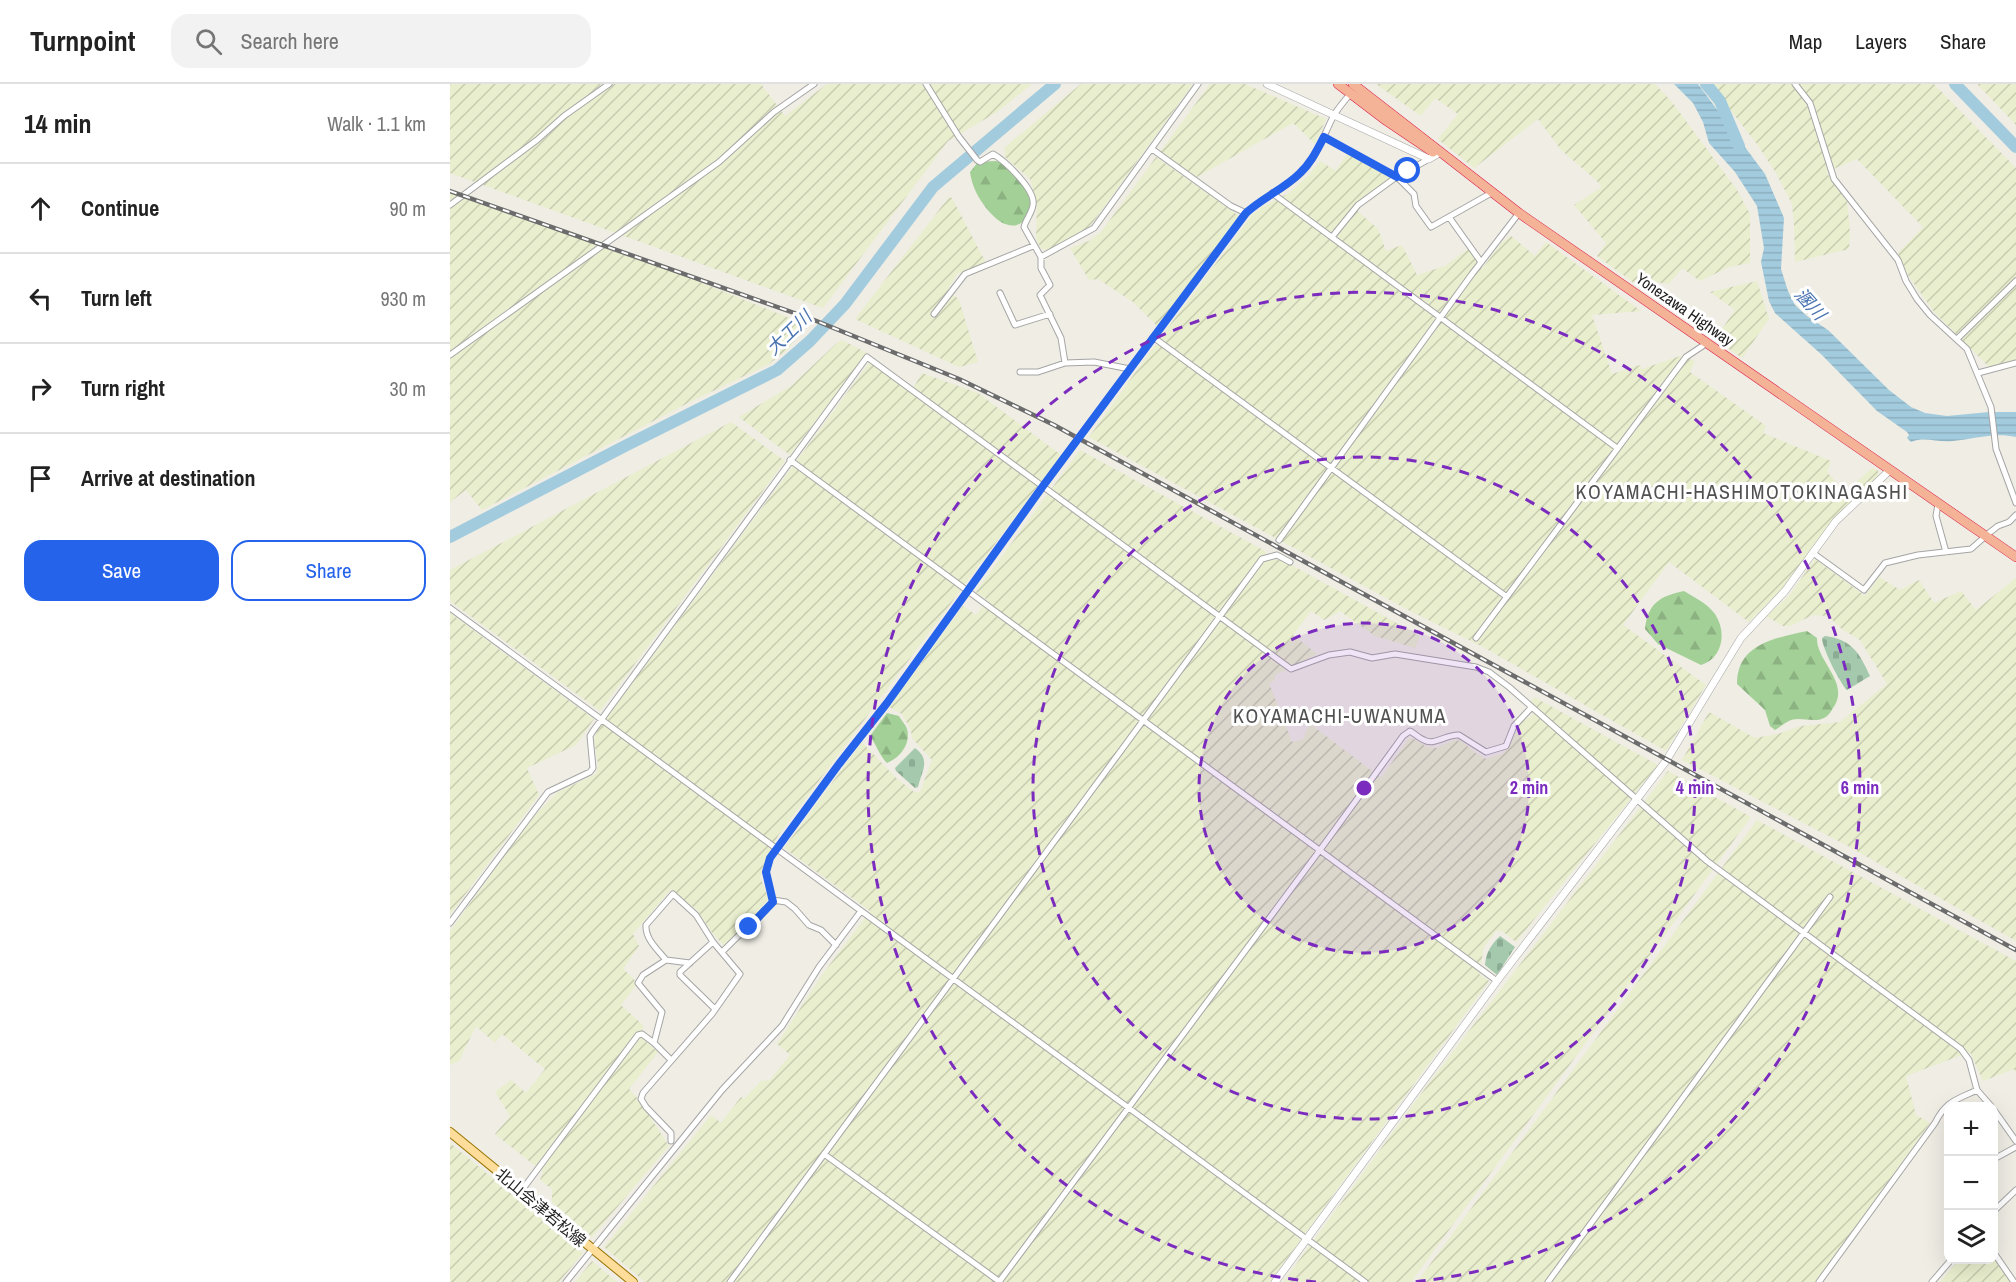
<!DOCTYPE html>
<html lang="en">
<head>
<meta charset="utf-8">
<style>
	:root { --surface:#fff; --page:#f2f2f2; --text:#222; --muted:#767676; --line:#e0e0e0; --accent:#2563eb }
	body { margin:0; font-family:"Archivo Narrow","Noto Sans JP",sans-serif; background:var(--page); color:var(--text) }
	.controls { position:absolute; right:18px; bottom:18px; display:grid; overflow:hidden; border-radius:12px; box-shadow:0 6px 24px #0002 }
	.controls button { width:54px; height:54px; display:grid; place-items:center; padding:0; border:0; border-bottom:2px solid var(--line); background:var(--surface); color:var(--text); font:30px sans-serif }
	.stop { position:absolute; width:18px; height:18px; margin:-14px; border:4px solid #2563eb; border-radius:50%; background:#fff }
	.stop.end { background:#2563eb; border-color:#fff; box-shadow:0 2px 6px #0008 }
	.list { margin:0; padding:0; list-style:none }
	h2 { display:flex; justify-content:space-between; align-items:center; height:78px; margin:0; padding:0 24px; font-size:26px }
	h2 small { font-size:20px; font-weight:400; color:var(--muted) }
	.list li { display:grid; grid-template-columns:39px 1fr auto; gap:18px; align-items:center; box-sizing:border-box; height:90px; padding:0 24px; border-top:2px solid var(--line) }
	.list b { display:block; font-size:22px; white-space:nowrap }
	.list em { font-size:20px; font-style:normal; color:var(--muted) }
	.actions { display:flex; gap:12px; padding:18px 24px }
	.actions a { flex:1; padding:14px 0; border:2px solid var(--accent); border-radius:18px; text-align:center; font-size:21px; color:var(--accent) }
	.actions .main { background:var(--accent); color:#fff }
	.icon { flex:none; width:33px; height:33px; fill:none; stroke:currentColor; stroke-width:2; stroke-linecap:round; stroke-linejoin:round }
	.map { position:relative; flex:none; width:1566px; height:1198px; overflow:hidden }
	header { display:flex; align-items:center; gap:36px; box-sizing:border-box; height:84px; padding:0 30px; background:var(--surface); border-bottom:2px solid var(--line) }
	header strong { font-size:28px }
	nav { display:flex; gap:33px; margin-inline-start:auto; font-size:21px }
	.search { width:420px; height:54px; background:var(--page); display:flex; align-items:center; gap:15px; box-sizing:border-box; padding:0 21px; border-radius:18px; color:var(--muted); font-size:22px }
	main { display:flex }
	aside { flex:1; background:var(--surface) }
	.map>svg:first-child { display:block }
	.farmland { fill:url(#farmland-furrows) }
	.forest { fill:url(#forest-firs) }
	.cemetery { fill:url(#cemetery-stones) }
	.water { fill:url(#water-rules) }
	.lines { fill:none; stroke-linecap:round; stroke-linejoin:round }
	.river { stroke:#a3cbde; stroke-width:12 }
	.minor-casing { stroke:#a5a5a5; stroke-width:7 }
	.tertiary-casing { stroke:#a5a5a5; stroke-width:8 }
	.primary-casing { stroke:#987400; stroke-width:10 }
	.trunk-casing { stroke:#de204f; stroke-width:10 }
	.minor { stroke:#fff; stroke-width:5 }
	.tertiary { stroke:#fff; stroke-width:7 }
	.primary { stroke:#fedc9a; stroke-width:8 }
	.trunk { stroke:#f4b296; stroke-width:9 }
	.rail-casing { stroke:#6c6c6c; stroke-width:4.5 }
	.rail { stroke:#fff; stroke-width:2; stroke-dasharray:7; stroke-linecap:butt }
	.route { stroke:#2563eb; stroke-width:8 }
	.ring { fill:none; stroke:#7b2cbf; stroke-width:3; stroke-dasharray:10 8 }
	.labels { text-anchor:middle; stroke-width:6; stroke-linejoin:round; paint-order:stroke }
	.street-label { font-size:16px; fill:#1e1e1e; stroke:#fff }
	.water-label { font-size:18px; font-style:italic; fill:#4872b0; stroke:#fff }
	.quarter-label { font-size:20px; letter-spacing:1.5px; fill:#515151; stroke:#fff }
	.centre { fill:#7b2cbf; stroke:#fff; stroke-width:3 }
	.ring-label { font-size:18px; text-anchor:middle; font-weight:bold; fill:#7b2cbf; stroke:#fff; stroke-width:6; stroke-linejoin:round; paint-order:stroke }
</style>
</head>
<body>
<header>
<strong>Turnpoint</strong>
<div class="search"><svg class="icon" aria-label="search" viewBox="0 0 24 24"><circle cx="10" cy="10" r="6"/><path d="M15 15l6 6"/></svg>Search here</div>
<nav><a>Map</a><a>Layers</a><a>Share</a></nav>
</header>
<main>
<aside>
<h2>14 min<small>Walk · 1.1 km</small></h2>
<ul class="list">
<li><svg class="icon" aria-label="ahead" viewBox="0 0 24 24"><path d="M12 20V5M6 11l6-6 6 6"/></svg><div><b>Continue</b></div><em>90 m</em></li>
<li><svg class="icon" aria-label="left" viewBox="0 0 24 24"><path d="M17 20v-9H6M10 6l-5 5 5 5"/></svg><div><b>Turn left</b></div><em>930 m</em></li>
<li><svg class="icon" aria-label="right" viewBox="0 0 24 24"><path d="M7 20v-9h11M14 6l5 5-5 5"/></svg><div><b>Turn right</b></div><em>30 m</em></li>
<li><svg class="icon" aria-label="arrive" viewBox="0 0 24 24"><path d="M6 21V4h12l-3 4 3 4H6"/></svg><div><b>Arrive at destination</b></div></li>
</ul>
<div class="actions"><a class="main">Save</a><a>Share</a></div>
</aside>
<div class="map">
<svg width="1566" height="1198" viewBox="0 0 1566 1198">
	<defs>
		<pattern id="farmland-furrows" width="10" height="10" patternUnits="userSpaceOnUse" patternTransform="scale(1.5)"><rect width="10" height="10" fill="#e9efce"/><path d="M-1 1l2-2M0 10L10 0M9 11l2-2" fill="none" stroke="#c7ccb0"/></pattern>
		<pattern id="forest-firs" width="22" height="20" patternUnits="userSpaceOnUse" patternTransform="scale(1.5)"><rect width="22" height="20" fill="#a3d097"/><path d="M5 1l3.5 6h-7zM16 11l3.5 6h-7z" fill="#8cb282"/></pattern>
		<pattern id="cemetery-stones" width="16" height="16" patternUnits="userSpaceOnUse" patternTransform="scale(1.5)"><rect width="16" height="16" fill="#a4c9ad"/><path d="M2 7V4a2 2 0 0 1 4 0v3zM10 15v-3a2 2 0 0 1 4 0v3z" fill="#8dac94"/></pattern>
		<pattern id="water-rules" width="6" height="5" patternUnits="userSpaceOnUse" patternTransform="scale(1.5)"><rect width="6" height="5" fill="#a3cbde"/><path d="M0 2.5h6" fill="none" stroke="#8caebe"/></pattern>
	</defs>
	<rect width="100%" height="100%" fill="#efede4"/>
	<path class="farmland" d="M0,0H311L335,32L377,0H582L547,28L498,57L373,224L0,89Z
		M631,0H743L644,137L637,145L598,167L591,164L586,155L587,119L580,95L555,73L554,64Z
		M760,0H795L876,35L865,60L843,39L747,93L710,68Z
		M926,0H1205L1222,18L1287,106L1300,130V179L1279,183L1250,197L1232,184L1219,200L1197,197L1187,201L1147,172L1156,159L1124,121L1152,103L1146,96L1111,66L1088,35L1024,84L988,55L1008,30L985,14L971,32Z
		M1260,0H1484L1566,84V277L1564,276L1539,283L1485,229L1459,193L1448,169L1473,143L1407,75L1376,88L1397,117L1400,148L1399,165L1345,178L1344,140L1342,120L1326,89L1307,60Z
		M1527,0H1566V41L1530,3Z
		M897,70L942,94L904,124L928,145L936,167L952,161L967,191L995,182L1018,165L1032,185L1052,158L1061,152L1085,172L1096,158L1191,227L1142,231L1162,290L1190,281L1192,285L1230,272L1245,277L1240,288L1316,342L1313,349L1381,377L1377,388L1395,408L1422,384L1428,386V392L1380,439L1333,504L1299,538L1219,478L1173,541L1256,601L1216,667L1031,562L960,527L639,353L705,261H710L712,256L711,253L802,131L812,123L839,109L858,92L870,77L886,87Z
		M706,73L789,132L708,243L683,218L648,195L639,196L620,164L639,157L651,148Z
		M0,105L152,159L357,241L338,265L319,280L238,319L32,426L16,406L0,418Z
		M499,113L502,114L536,179L507,190L498,205L509,216L528,278L509,283L405,235Z
		M1307,197L1319,235L1292,274L1265,255L1285,226L1260,208Z
		M392,256L417,269L340,371L289,333L341,302L387,259Z
		M423,278L461,308L472,289L528,309L611,371L328,752L313,783L310,793L318,813L317,818L274,862L261,847L247,826L221,805L183,850L189,862L173,885L184,895L186,901L171,921L193,941V955L208,968L179,1005L189,1016L219,1062L142,1153L102,1118V1105L90,1096L93,1088L45,1050L60,1032L45,1008L61,996L76,1009L95,985L52,950L45,959L26,942L9,977L0,981V847L82,734L108,708L146,690L148,681L144,656L147,647L419,279Z
		M281,338L335,377L150,627L0,517V486Z
		M630,366L815,467L819,476L831,475L970,552L965,564L925,552L890,527L874,536L861,527L843,551L867,570L825,591V596L819,599L842,658L853,655L859,642H863L931,694L959,654L964,655L977,663L987,664L1004,656L1011,657L1027,670L1036,675L1054,669L1061,659L1070,639L1083,631L1081,618L1084,613L1208,681L1066,858L1052,847H1046L1034,863L1029,890L1039,897L820,1198H195L154,1163L261,1031L271,1039L291,1013L294,1015L311,997L320,996L340,971L327,960L372,891L420,827L334,764L412,658L445,693L464,708H470L482,676L462,654L461,646L452,630L439,623L513,522L526,531L537,516L526,508L527,506Z
		M1365,475L1415,512L1429,493L1450,506L1469,496L1484,519L1511,507L1526,526L1566,494V857L1396,761L1232,676L1259,628L1305,654L1328,650L1351,642L1390,638L1437,600L1410,556L1393,546L1378,532L1363,531L1340,542H1333L1316,532L1339,512Z
		M0,529L144,635L126,661L77,684L89,711L0,831Z
		M1218,687L1301,733L961,1198H833L976,1003Z
		M1307,736L1566,877V989L1564,985L1533,997L1520,968L1456,992L1466,1031L1480,1039L1366,1198H967Z
		M0,1059L133,1169L109,1198H0Z
		M1544,1175L1560,1198H1490L1509,1176Z
		M142,1177L167,1198H125Z"/>
	<path class="forest" d="M546,77C553,80 561,82 567,87C600,117 571,168 537,125C528,114 522,102 520,88L528,78Z
		M1234,507C1245,514 1257,519 1265,530C1277,548 1273,574 1251,581L1208,560L1195,545C1198,519 1210,512 1234,507Z
		M1357,547L1367,554C1366,577 1401,599 1383,624C1381,628 1378,632 1374,634C1364,639 1352,633 1341,636C1336,638 1330,643 1325,646L1320,642L1315,626L1287,600C1287,560 1325,554 1357,547Z
		M437,629L449,632C451,636 456,641 457,645C461,660 450,674 437,679C429,671 427,662 420,652Z"/>
	<path class="cemetery" d="M1375,552C1402,555 1410,570 1420,592L1397,606C1390,599 1372,564 1372,554Z
		M465,664C481,676 472,686 468,703L465,704L446,687L445,684Z
		M1050,852L1065,863L1047,891L1035,881C1036,868 1041,861 1050,852Z"/>
	<path class="water" d="M1224,0H1248L1315,90L1334,134L1331,185L1338,207L1345,221L1357,232L1378,246L1439,306L1461,323L1475,329L1497,332L1539,328H1566V353C1544,348 1525,355 1503,357C1488,359 1475,352 1461,358L1457,354L1459,351L1457,348L1427,327L1372,271L1325,229L1319,217L1311,178L1314,164L1307,122L1285,88L1259,59L1253,38L1243,19Z"/>
	<g class="lines">
		<path class="river" d="M1256,0L1270,17L1289,62
			M1505,0L1566,63
			M0,453L175,362L327,286L360,257L395,220L483,103L605,0"/>
		<defs>
			<path id="minor" d="M476,0L509,53L527,76L530,78L543,70C555,77 586,106 583,121C582,129 576,135 574,143L591,173V184L600,201L590,211L611,254L615,279L644,278L680,285
				M1345,0L1360,19L1384,95L1448,176L1456,197L1467,215L1480,231L1517,265L1541,323L1546,365L1566,419
				M874,53L947,93L964,110L966,122L981,143L1043,108
				M702,65L781,122L796,129
				M822,109L1167,364
				M0,121L87,56L114,32L159,0
				M999,133L1031,178
				M882,153L908,121L945,94L979,75
				M591,173L644,144L748,0
				M550,209L565,241L600,230
				M484,230L515,190L583,162
				M703,253L1057,513
				M1508,254L1566,197
				M0,271L269,78L324,28L364,0
				M570,288H588L615,279
				M1528,289L1566,279
				M340,376L1047,897
				M1488,420L1486,432L1496,468
				M829,456L1022,190L1069,129
				M1363,469L1414,506L1435,479L1468,471L1521,465L1539,449L1548,442L1559,438L1566,431
				M0,524L915,1198
				M1026,554L1236,273L1257,259
				M323,816L336,818L345,825L359,841L371,846L386,861
				M0,839L98,708L140,688L143,684L140,652L143,647L417,273L841,585L879,571L900,568L922,574L945,570L1026,583L1039,588L1059,603L1257,777L1511,965L1519,976L1527,1006L1541,1022
				M263,858L230,888V891L265,925
				M273,867L323,818L316,788L320,774L389,680L437,619L593,402L796,129C812,114 833,106 849,91C867,74 873,52 884,31C889,23 895,16 901,9
				M216,876L240,879
				M204,959L212,928L188,899L193,891L216,876C208,866 195,855 196,841L223,810L246,831L263,858L290,890L262,930L193,1009L191,1015L196,1023L221,1049V1057
				M1544,1026L1566,1057
				M374,1070L550,1198
				M1544,1075L1566,1063
				M72,1106L188,951L192,950L204,959L221,976
				M1544,1127L1566,1106
				M1544,1169L1564,1198
				M116,1198L272,1006L332,942L369,883L411,827
				M280,1198L812,475L827,471L840,478
				M549,1198L870,766L953,652L960,647C965,650 969,654 974,656C984,662 997,650 1009,651L1036,668L1056,662L1064,642L1081,624
				M1098,1198L1380,813
				M1369,1198L1485,1039C1496,1017 1506,1016 1527,1006
				M1482,1198L1501,1176"/>
			<path id="tertiary" d="M817,0L979,75L991,68
				M825,1198L1047,897L1216,677L1291,554L1335,507L1386,437L1439,387"/>
			<path id="primary" d="M0,1048L183,1198"/>
			<path id="trunk" d="M888,0L934,35L983,68
				M903,0L1069,129L1566,473"/>
		</defs>
		<use href="#minor" class="minor-casing"/>
		<use href="#tertiary" class="tertiary-casing"/>
		<use href="#primary" class="primary-casing"/>
		<use href="#trunk" class="trunk-casing"/>
		<use href="#minor" class="minor"/>
		<use href="#tertiary" class="tertiary"/>
		<use href="#primary" class="primary"/>
		<use href="#trunk" class="trunk"/>
		<defs>
			<path id="rail" d="M0,107L364,236L509,295L604,341L1566,866"/>
		</defs>
		<use href="#rail" class="rail-casing"/>
		<use href="#rail" class="rail"/>
	</g>
	<g class="lines">
		<path class="route" d="M299,843L323,818L316,788L320,774L389,680L437,619L593,402L796,129C812,114 834,105 850,89C861,79 867,66 874,53L947,93L958,87"/>
	</g>
	<circle cx="914" cy="704" r="165" fill="#7b2cbf" fill-opacity=".12"/>
	<g class="ring">
		<circle cx="914" cy="704" r="165"/>
		<circle cx="914" cy="704" r="331"/>
		<path d="M866 1198A496 496 0 1 1 962 1198"/>
	</g>
	<g class="labels">
		<g class="street-label">
			<text transform="translate(1235 225) rotate(35)" y="6">Yonezawa Highway</text>
			<text transform="translate(91 1123) rotate(40)" y="6">北山会津若松線</text>
		</g>
		<g class="water-label">
			<text transform="translate(1360 220) rotate(48)" y="6">溷川</text>
			<text transform="translate(339 249) rotate(-44)" y="6">大工川</text>
		</g>
		<g class="quarter-label">
			<text x="1292" y="415">KOYAMACHI-HASHIMOTOKINAGASHI</text>
			<text x="890" y="639">KOYAMACHI-UWANUMA</text>
		</g>
	</g>
	<circle cx="914" cy="704" r="9" class="centre"/>
	<g class="ring-label">
		<text x="1079" y="710">2 min</text>
		<text x="1245" y="710">4 min</text>
		<text x="1410" y="710">6 min</text>
	</g>
</svg>
<div class="controls">
<button>+</button>
<button>−</button>
<button><svg class="icon" aria-label="layers" viewBox="0 0 24 24"><path d="M12 4l9 5-9 5-9-5zM3 14l9 5 9-5"/></svg></button>
</div>
<div class="stop" style="left:958px;top:87px"></div>
<div class="stop end" style="left:299px;top:843px"></div>
</div>
</main>
</body>
</html>
